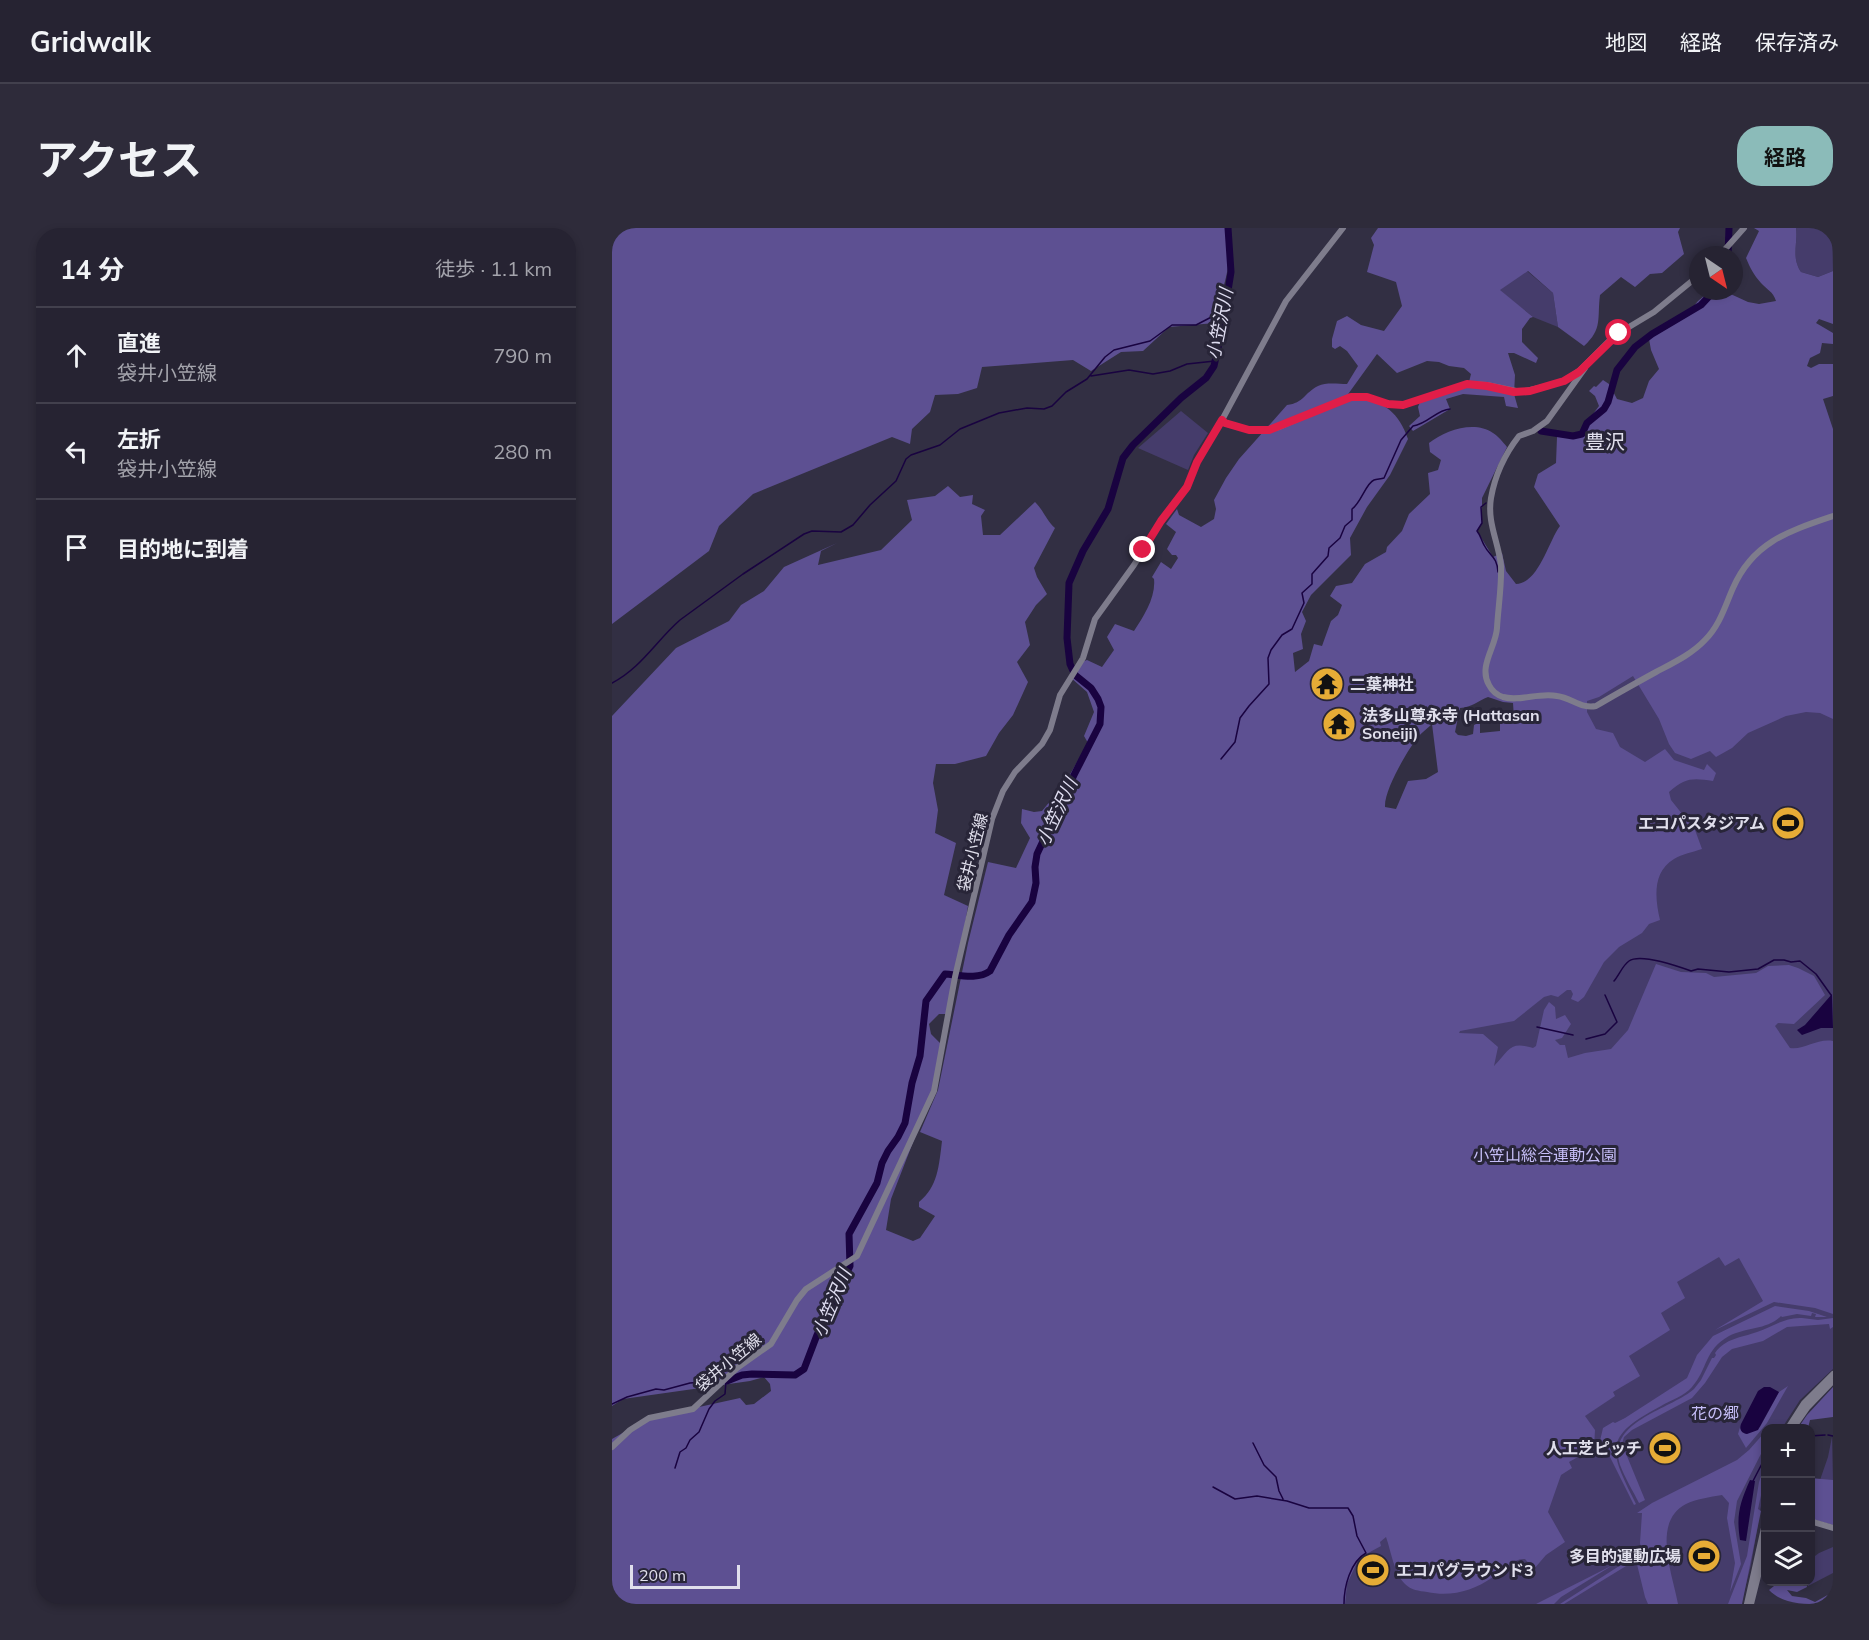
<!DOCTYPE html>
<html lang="ja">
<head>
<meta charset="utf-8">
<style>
	:root { --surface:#262332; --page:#2e2b3a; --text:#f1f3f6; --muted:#a4a4ac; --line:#42404d; --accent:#8bbbb9 }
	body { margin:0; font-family:Mulish,"Noto Sans JP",sans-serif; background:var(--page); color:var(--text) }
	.controls { position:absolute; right:18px; bottom:18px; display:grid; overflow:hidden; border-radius:12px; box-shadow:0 3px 9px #0003 }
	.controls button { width:54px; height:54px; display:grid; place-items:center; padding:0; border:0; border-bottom:2px solid var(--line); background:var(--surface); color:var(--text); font:30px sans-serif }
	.compass { position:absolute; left:1077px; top:18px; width:54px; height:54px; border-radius:50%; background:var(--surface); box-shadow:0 3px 9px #0003; rotate:145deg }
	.scale { position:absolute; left:18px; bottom:15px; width:110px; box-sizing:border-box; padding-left:6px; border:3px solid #e0dfec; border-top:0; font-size:16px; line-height:21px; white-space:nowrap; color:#e0dfec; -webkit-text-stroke:4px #282538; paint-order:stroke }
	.stop { position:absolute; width:18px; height:18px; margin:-14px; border:4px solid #e11d48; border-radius:50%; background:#fff }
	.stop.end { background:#e11d48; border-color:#fff; box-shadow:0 2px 6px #0008 }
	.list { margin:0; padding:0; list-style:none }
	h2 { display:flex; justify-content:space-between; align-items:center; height:78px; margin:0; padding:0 24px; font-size:26px }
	h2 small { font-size:20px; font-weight:400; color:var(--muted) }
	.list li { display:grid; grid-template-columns:39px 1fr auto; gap:18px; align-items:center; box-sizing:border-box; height:96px; padding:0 24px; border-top:2px solid var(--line) }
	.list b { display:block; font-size:22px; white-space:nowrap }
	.list p { margin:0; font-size:20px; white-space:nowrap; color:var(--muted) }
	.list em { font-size:20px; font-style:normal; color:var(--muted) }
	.icon { flex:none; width:33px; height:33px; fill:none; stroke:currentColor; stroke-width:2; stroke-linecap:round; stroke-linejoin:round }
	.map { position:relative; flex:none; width:1221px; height:1376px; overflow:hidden; border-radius:24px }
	header { display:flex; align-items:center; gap:36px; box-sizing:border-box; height:84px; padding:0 30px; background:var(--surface); border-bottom:2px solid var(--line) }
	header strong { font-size:28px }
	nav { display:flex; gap:33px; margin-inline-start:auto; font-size:21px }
	.intro { display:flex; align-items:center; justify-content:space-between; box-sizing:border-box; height:144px; padding:0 36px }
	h1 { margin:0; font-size:42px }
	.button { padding:15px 27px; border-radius:24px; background:var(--accent); color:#111; font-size:21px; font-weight:700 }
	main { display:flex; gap:36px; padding:0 36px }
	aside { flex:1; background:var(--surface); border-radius:24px; box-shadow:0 3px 9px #0003 }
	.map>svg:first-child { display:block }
	.green { fill:#453c6b }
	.forest { fill:#5d5092; fill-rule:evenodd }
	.water { fill:#190340 }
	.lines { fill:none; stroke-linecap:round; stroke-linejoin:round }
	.stream { stroke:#190340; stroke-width:1.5 }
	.river { stroke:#190340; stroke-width:7 }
	.secondary { stroke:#7e7c8c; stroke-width:6 }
	.route { stroke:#e11d48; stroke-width:8 }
	.labels { text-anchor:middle; stroke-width:6; stroke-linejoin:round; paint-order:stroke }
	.poi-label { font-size:16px; font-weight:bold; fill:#e0dfec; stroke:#282538; text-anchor:start }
	.street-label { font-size:16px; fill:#e0dfec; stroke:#282538 }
	.park-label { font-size:16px; fill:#c6bef8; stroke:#282538 }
	.water-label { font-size:18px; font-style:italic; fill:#dfddf1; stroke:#282538 }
	.quarter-label { font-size:20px; fill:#e0dfec; stroke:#282538 }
</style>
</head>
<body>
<header>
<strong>Gridwalk</strong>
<nav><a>地図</a><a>経路</a><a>保存済み</a></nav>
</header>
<div class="intro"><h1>アクセス</h1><a class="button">経路</a></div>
<main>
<aside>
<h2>14 分<small>徒歩 · 1.1 km</small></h2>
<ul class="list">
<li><svg class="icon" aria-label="ahead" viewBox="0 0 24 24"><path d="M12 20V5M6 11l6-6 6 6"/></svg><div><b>直進</b><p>袋井小笠線</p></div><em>790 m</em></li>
<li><svg class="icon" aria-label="left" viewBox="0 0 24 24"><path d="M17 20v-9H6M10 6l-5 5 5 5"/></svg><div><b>左折</b><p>袋井小笠線</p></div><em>280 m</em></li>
<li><svg class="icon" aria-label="arrive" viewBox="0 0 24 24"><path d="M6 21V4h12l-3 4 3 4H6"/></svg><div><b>目的地に到着</b></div></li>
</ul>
</aside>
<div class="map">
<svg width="1221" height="1376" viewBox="0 0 1221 1376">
	<rect width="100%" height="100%" fill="#322f43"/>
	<path class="green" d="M1184,0H1220L1221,43L1206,49L1189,44C1179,29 1186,16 1184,0Z
		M915,43L941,65L946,99L921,89L887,62Z
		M569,183L596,205L582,227L576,242L526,220Z
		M1221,214V1141L1188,1172L1170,1200H1154L1153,1254L1139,1337L1129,1376H609L718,643L902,493V475Z
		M1220,1209L1221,1252H1208L1216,1229Z
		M1221,1319V1345L1196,1358V1354H1198L1199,1331L1207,1325Z"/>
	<path class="forest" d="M0,0H618C620,18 617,39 612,57C609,70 603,82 603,95L557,99L531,123L509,124L479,143L461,132L370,139L365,160L346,166L323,167L318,184L300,201L298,216L280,209L141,266L107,298L97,323L0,396Z
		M766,0H1068L1066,4L1072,26L1050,45L1038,46L1023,59L1009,49L988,67C985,90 991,101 972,118L946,99L941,65L916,43L888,62L921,89L918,90L910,101V114L926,130L924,135L902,125H896L903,147L902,166L906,180L894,178L892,169L851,166L834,171L838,181L801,203L797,198L808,188L806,179L808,174L857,154L859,146L852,140L837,138L827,134L815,133L785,145L765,126L734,169L736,173C767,168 786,182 796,211L778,247L755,279L738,310L739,327L699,367L690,384L694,393L689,406L691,421L681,425L683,444L697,433L702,416L710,418L719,393L726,387L730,377L718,368L724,358L740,355L753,336L774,324L775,319L790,303L797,286L818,266L816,245L826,242L829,232L818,224L817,215C833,202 863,192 881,205C886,208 891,214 895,219L870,270V295L865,303L881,329L890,325L894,343L904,356C927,355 936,314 948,298L922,259L926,246L944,235L945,209H964L987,178L983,168L977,163L982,158L984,159L991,152L997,156L1005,171L1020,175L1031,170L1037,153L1047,141L1039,122L1037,111L1071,91L1086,73L1098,63H1112L1136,74L1147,76L1164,73C1161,63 1155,62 1149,55C1142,47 1138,40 1134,30L1147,3L1142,0H1184C1186,16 1179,29 1189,44L1206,49L1221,43V96L1207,91L1204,95L1221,105V116L1210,115L1208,125L1198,130L1195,138L1199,140L1207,136H1221V168L1211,171L1221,201V491L1208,485L1194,484L1174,488L1136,505L1120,520L1104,529L1098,523L1079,531L1063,525L1057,516L1047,491L1021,448L987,469L975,473V484L984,501L1001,505L1008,519L1033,534L1053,521L1062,532L1092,542L1095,536L1104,545L1101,553C1082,550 1073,549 1057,564L1059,572L1083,602L1090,621C1081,624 1070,626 1062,631C1040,644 1043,671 1048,692L1037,696L1030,705L1007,719L992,734L972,769L966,774L959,771L961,766L959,762H955L946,769L939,767L932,769L902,793L848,803L847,805L871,806L886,819L882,838C898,822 897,813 921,820L924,818L932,782L937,774L943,779L944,791L953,787L959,796L950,810L943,812L948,817H953L956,830L973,825L999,821L1016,802L1044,736L1069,744L1094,745L1102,749L1144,745L1156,738L1177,737L1186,740L1202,748L1213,767L1182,796L1166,795L1163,798L1178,820C1193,822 1205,810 1221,813V1086L1203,1080L1162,1074L1103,1102L1151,1073L1127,1030L1113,1038L1107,1029L1065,1054L1073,1070L1049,1085L1058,1102L1017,1128L1028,1148L1001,1164L1003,1168L973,1188L983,1202L982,1220L957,1234L960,1240L949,1247L936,1284L953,1314L934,1327L922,1341L913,1331C901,1330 890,1343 881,1349C861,1363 839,1369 815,1364C807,1363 799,1362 793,1356C782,1345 779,1323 774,1309L768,1314L769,1318L747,1330L735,1356L733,1376H0V1211L37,1190L128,1170L134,1177L142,1176L159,1163L158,1156L152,1149L138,1153L11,1171L0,1178V488L64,420L117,393L129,377L152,363L172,339L225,315L209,323L206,337L269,322L300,292L295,272L323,268L336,258L348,269L361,267L360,276L373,282L369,288L371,307H388L423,274C432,283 434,292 443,300L422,340L425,349L435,366L424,377L413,394L418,417L405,434L416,454L401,487L387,505L374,528L343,536H324L321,555L326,582L323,605L344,615L332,667L356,678L345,744L334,786H327L317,796L319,806L331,818L322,860L279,971L274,1002L301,1013L308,1010L323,988L307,979V974C326,959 327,937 330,913L308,904L326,862L356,715L376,634L404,640L418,610L409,595L410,581L422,584L430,583L453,555L476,515L472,508L482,484L475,464L458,449L467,435L475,432L490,439L502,422L495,409L503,396L522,403C532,388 544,369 542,351L540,349L549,334L559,341L566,330L564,327H560L555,321L564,304L554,296L565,281L567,287L589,299L602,291L604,281L602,272L614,250L627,231L675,177C692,175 692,165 706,158C714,154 726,156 735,156L746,138L735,123L728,118L723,121L720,119V111L725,93L735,88L749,97L772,103L790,78L784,54L755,44L762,17L759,10ZM876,469L891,474L901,475L902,490L888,494V503L868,505V494L862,497L861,506L854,508L846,507L843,504L848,480C860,479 866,473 876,469ZM820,496L826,544L814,551L796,553L784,581L773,579C772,562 795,523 806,509C810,504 816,500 820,496Z
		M1163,1078L1197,1083L1215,1089H1203L1204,1086L1200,1085L1199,1088L1185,1086L1170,1089L1169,1088C1155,1102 1134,1099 1117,1108C1092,1122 1096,1141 1080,1159C1072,1168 1059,1172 1049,1178C990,1209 997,1222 1024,1276L1022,1277L992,1217L988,1219L987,1217L991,1200L1001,1194L1003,1195L1013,1190L1075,1150L1085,1127L1101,1108Z
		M1190,1090L1206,1092L1221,1090V1099L1218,1101L1217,1096L1175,1099L1151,1113L1120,1121L1110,1129L1093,1155L1080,1170L1020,1202L1012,1209L1010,1216L1033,1272L1027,1275C1021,1263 1013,1250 1008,1237C994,1193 1058,1182 1082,1161L1089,1152L1100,1130H1102L1104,1127L1103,1125C1114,1110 1128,1110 1145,1104C1161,1099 1172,1089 1190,1090Z
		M1176,1158L1155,1195L1134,1220L1126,1206L1129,1196L1128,1200L1131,1205L1148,1199L1167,1164Z
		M1221,1159V1189L1198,1192L1196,1200H1186L1195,1187Z
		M1153,1204V1218L1125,1273L1122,1294L1129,1336L1118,1364L1123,1335L1115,1290L1117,1275L1110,1267C1098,1269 1084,1271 1074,1276C1039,1294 1061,1347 1066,1376H1036L1033,1369L1022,1324L1032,1337L1028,1315L1030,1285H1025L1040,1275L1125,1232L1137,1222Z
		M1153,1237V1249L1146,1281L1149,1283L1130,1376H1116L1135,1328L1147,1254Z
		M1198,1250L1221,1252V1297L1199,1291Z
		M1017,1320L1019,1335L952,1376H948L1015,1333Z
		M1001,1337L949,1369L942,1376H924Z
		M1167,1354H1194L1195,1359L1185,1364L1175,1362L1180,1368L1194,1370L1203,1374L1221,1364V1366L1210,1376C1189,1376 1171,1376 1157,1362Z"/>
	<path class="water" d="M1220,766L1221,800H1209L1190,807L1185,802L1193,797Z
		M1152,1159H1158L1167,1164L1146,1202L1135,1206C1130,1205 1127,1202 1129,1196L1146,1163Z
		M1138,1252L1143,1253L1134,1313L1128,1312C1124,1286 1128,1275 1138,1252Z"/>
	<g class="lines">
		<path class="stream" d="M479,148L517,142L541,146L558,143L575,136L603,133
			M874,275L869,279L870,295L865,303C869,308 869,312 872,317C878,329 885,328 886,344
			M0,455C29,440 44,413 68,392L131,346L192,306L200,303L229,304L241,297L258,277L284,253L294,231L299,227L328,217L348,201L387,185L415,180L432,181L440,178L454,164L475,151L493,129L502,122L538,113L560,97H584L613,82
			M609,531L623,514L628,490L637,478L657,456L656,430L659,422L670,407L680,401L692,375L690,365L700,356V346L716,328L717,320L728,310L733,298L740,292V281C749,275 754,255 762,252C765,251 769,251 772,250L789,212L801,198C816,196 824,182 838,181
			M1002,753C1007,747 1011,737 1017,733C1029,725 1065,738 1079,743L1086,741L1117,744L1146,741L1162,732H1172L1179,734L1188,733L1204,746L1219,767
			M925,799L961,807
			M974,811L993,806L1005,794L993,767
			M0,1176L15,1169L44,1161L52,1162L78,1155L106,1153
			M1216,1207L1221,1208
			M1198,1208L1213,1207
			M641,1215L652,1237L664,1249L667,1263L671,1271
			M63,1240L68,1224L74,1220L78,1212L87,1204L97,1181L103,1173L113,1166L114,1153
			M1141,1253L1154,1228
			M601,1259L623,1271L645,1268L675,1273L697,1280H736L741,1288L745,1308L754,1325C738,1334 732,1359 732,1376"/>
		<path class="river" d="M1116,27L1117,0
			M929,203L961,208L970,206L975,195L992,181L996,174L1005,142L1023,119L1040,106L1089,77L1102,63
			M115,1153L130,1147L140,1146L183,1147L192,1141L205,1107L238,1038L237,1006L265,955L270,935L276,923L286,909L293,895L300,855L308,828L314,773L333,746C347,747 366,752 378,743L397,707L420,674L424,655L423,639L425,626L462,547L488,496L489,479L486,471L479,460L463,447L458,436L455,410L457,355L471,323L496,281L511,230L521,217L569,170L594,150L602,138L609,106L619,44L616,0"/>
		<path class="secondary" d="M1108,27L1132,0
			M973,140L935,193L921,203L907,208C893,226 883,247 879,270C875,294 886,313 889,337C890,356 886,381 885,400C884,419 866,438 877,457C880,463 885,467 891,469C908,474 927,464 945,468C960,470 969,481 984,478C1004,466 1024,455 1044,444C1061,435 1080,426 1093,412C1108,397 1113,378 1121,360C1141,314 1177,303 1221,288
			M610,192L674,73L731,0
			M1176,1200L1192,1175L1221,1146
			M1181,1200L1195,1180L1221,1153
			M0,1219L18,1202L37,1190L81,1181L125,1140L159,1116L185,1072L194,1061L245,1028L322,863L343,749L380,591L391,563L403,544L430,516L438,502L448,467L471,430L483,391L522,337L549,293L575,259L585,234L610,192L613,195L637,202L651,203L667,199L730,172L745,168L762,171L776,176L791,177L855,156L875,157L909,164L936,158L952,153L967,143L996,114L1007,105L1042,84L1086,48
			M1198,1293L1221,1300
			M1135,1376L1154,1291
			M1139,1376L1154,1316
			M1213,1376L1221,1369"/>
	</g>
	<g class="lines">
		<path class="route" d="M531,322L549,293L575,259L585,234L610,192L613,195L637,202H657L739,169H755L776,176L791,177L855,156L875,158L902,164L918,163L952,153L967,144L1007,105"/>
	</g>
	<defs>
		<symbol id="temple-disc" viewBox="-11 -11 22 22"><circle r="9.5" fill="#e6ac36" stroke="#282538"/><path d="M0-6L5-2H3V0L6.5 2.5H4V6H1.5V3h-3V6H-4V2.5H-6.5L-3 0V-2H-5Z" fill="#111"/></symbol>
		<symbol id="stadium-disc" viewBox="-11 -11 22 22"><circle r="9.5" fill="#e6ac36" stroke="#282538"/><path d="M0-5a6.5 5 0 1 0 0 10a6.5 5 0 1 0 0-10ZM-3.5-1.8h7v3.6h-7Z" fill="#111"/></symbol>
	</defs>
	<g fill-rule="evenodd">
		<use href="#temple-disc" x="696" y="437" width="38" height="38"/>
		<use href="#temple-disc" x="708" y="477" width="38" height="38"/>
		<use href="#stadium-disc" x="1157" y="576" width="38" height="38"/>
		<use href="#stadium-disc" x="1034" y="1201" width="38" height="38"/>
		<use href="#stadium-disc" x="1073" y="1309" width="38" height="38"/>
		<use href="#stadium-disc" x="742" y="1323" width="38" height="38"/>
	</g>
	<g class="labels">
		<g class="poi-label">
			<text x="738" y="462">二葉神社</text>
			<text x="750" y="493">法多山尊永寺 (Hattasan<tspan x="750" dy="18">Soneiji)</tspan></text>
			<text x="1153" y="601" text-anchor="end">エコパスタジアム</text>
			<text x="1030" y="1226" text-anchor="end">人工芝ピッチ</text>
			<text x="1069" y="1334" text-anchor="end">多目的運動広場</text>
			<text x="784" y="1348">エコパグラウンド3</text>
		</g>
		<g class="street-label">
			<text transform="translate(360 624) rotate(-76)" y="6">袋井小笠線</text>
			<text transform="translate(116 1134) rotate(-40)" y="6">袋井小笠線</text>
		</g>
		<g class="park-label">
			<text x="933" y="933">小笠山総合運動公園</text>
			<text x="1103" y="1191">花の郷</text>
		</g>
		<g class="water-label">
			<text transform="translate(608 96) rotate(-79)" y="6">小笠沢川</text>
			<text transform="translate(445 584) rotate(-65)" y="6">小笠沢川</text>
			<text transform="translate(220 1075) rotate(-67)" y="6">小笠沢川</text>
		</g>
		<g class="quarter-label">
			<text x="993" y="221">豊沢</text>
		</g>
	</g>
</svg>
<div class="controls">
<button>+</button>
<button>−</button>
<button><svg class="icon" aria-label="layers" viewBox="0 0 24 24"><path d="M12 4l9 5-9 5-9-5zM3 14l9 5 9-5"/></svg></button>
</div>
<svg class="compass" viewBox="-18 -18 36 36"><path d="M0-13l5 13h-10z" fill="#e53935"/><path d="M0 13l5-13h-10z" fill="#a4a4ac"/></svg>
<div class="scale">200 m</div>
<div class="stop" style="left:1007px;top:105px"></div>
<div class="stop end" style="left:531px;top:322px"></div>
</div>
</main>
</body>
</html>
